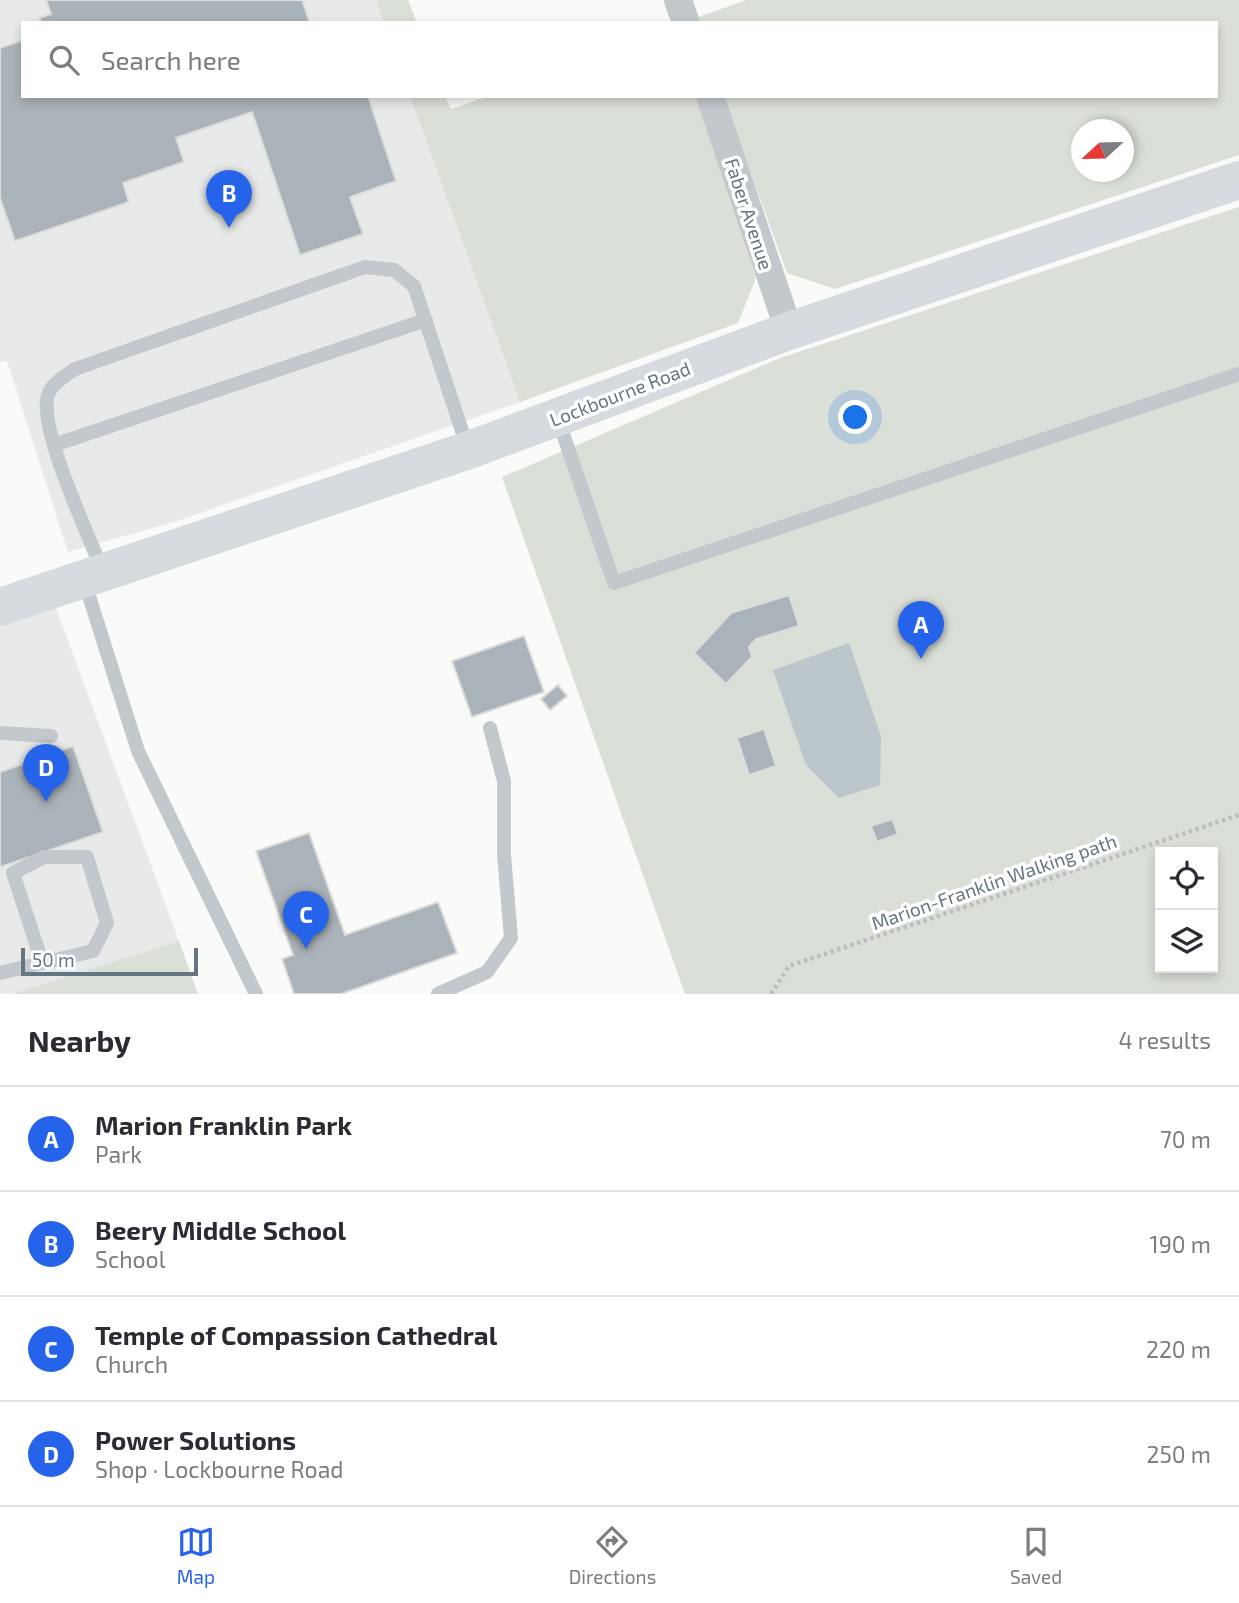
<!DOCTYPE html>
<html lang="en">
<head>
<meta charset="utf-8">
<style>
	:root { --surface:#fff; --page:#f2f2f3; --text:#2b2b33; --muted:#7c7c81; --line:#e1e1e2; --accent:#2563eb }
	body { margin:0; font-family:"Exo 2",sans-serif; background:var(--page); color:var(--text) }
	.controls { position:absolute; right:21px; bottom:21px; display:grid; overflow:hidden; border-radius:0px; box-shadow:0 4px 10px #0003 }
	.controls button { width:63px; height:63px; display:grid; place-items:center; padding:0; border:0; border-bottom:2px solid var(--line); background:var(--surface); color:var(--text); font:35px sans-serif }
	.compass { position:absolute; left:1071px; top:119px; width:63px; height:63px; border-radius:50%; background:var(--surface); box-shadow:0 4px 10px #0003; rotate:248deg }
	.scale { position:absolute; left:21px; bottom:18px; width:177px; box-sizing:border-box; padding-left:7px; border:4px solid #657683; border-top:0; font-size:19px; line-height:24px; white-space:nowrap; color:#657683; -webkit-text-stroke:5px #fff; paint-order:stroke }
	.you { position:absolute; left:856px; top:418px; width:24px; height:24px; margin:-18px; border:5px solid #fff; border-radius:50%; background:#1a73e8; box-shadow:0 0 0 10px #1a73e833 }
	.badge { display:grid; place-items:center; width:46px; height:46px; border-radius:50%; background:var(--accent); color:#fff; font-size:23px; font-weight:700 }
	.pin { position:absolute; translate:-50% -58px; filter:drop-shadow(0 2px 4px #0008) }
	.pin::after { content:''; position:absolute; top:37px; width:24px; height:21px; background:inherit; clip-path:polygon(0 0,100% 0,50% 100%) }
	.list { margin:0; padding:0; list-style:none }
	h2 { display:flex; justify-content:space-between; align-items:center; height:91px; margin:0; padding:0 28px; font-size:30px }
	h2 small { font-size:23px; font-weight:400; color:var(--muted) }
	.list li { display:grid; grid-template-columns:46px 1fr auto; gap:21px; align-items:center; box-sizing:border-box; height:105px; padding:0 28px; border-top:2px solid var(--line) }
	.list b { display:block; font-size:26px; white-space:nowrap }
	.list p { margin:0; font-size:23px; white-space:nowrap; color:var(--muted) }
	.list em { font-size:23px; font-style:normal; color:var(--muted) }
	.icon { flex:none; width:38px; height:38px; fill:none; stroke:currentColor; stroke-width:2; stroke-linecap:round; stroke-linejoin:round }
	.map { position:relative; flex:none; width:1239px; height:994px; overflow:hidden }
	.search { position:absolute; background:var(--surface); box-shadow:0 4px 10px #0003; left:21px; right:21px; top:21px; height:77px; display:flex; align-items:center; gap:18px; box-sizing:border-box; padding:0 24px; border-radius:0px; color:var(--muted); font-size:26px }
	.sheet { height:511px; background:var(--surface) }
	nav { display:flex; justify-content:space-around; align-items:center; box-sizing:border-box; height:98px; border-top:2px solid var(--line); background:var(--surface); font-size:19px; color:var(--muted) }
	nav a { display:grid; justify-items:center; gap:4px }
	nav .on { color:var(--accent) }
	.map>svg:first-child { display:block }
	.built { fill:#e8e9e9 }
	.green { fill:#dadfd7; fill-rule:evenodd }
	.water { fill:#bbc7cb }
	.building { fill:#aab3b9; stroke:#dcdcda; stroke-width:2 }
	.lines { fill:none; stroke-linecap:round; stroke-linejoin:round }
	.path { stroke:#bbbfc2; stroke-width:4.5; stroke-dasharray:3.5 3.5; stroke-linecap:butt }
	.lane { stroke:#c3c8cc; stroke-width:14 }
	.street { stroke:#c3c8cc; stroke-width:28 }
	.secondary { stroke:#d6dbdf; stroke-width:38 }
	.labels { text-anchor:middle; stroke-width:7; stroke-linejoin:round; paint-order:stroke }
	.street-label { font-size:19px; fill:#657683; stroke:#fff }
</style>
</head>
<body>
<div class="map">
<svg width="1239" height="994" viewBox="0 0 1239 994">
	<rect width="100%" height="100%" fill="#fafaf8"/>
	<path class="built" d="M0,0H376L384,23H23V96H410L520,402L174,522L68,552L7,361L0,362Z
		M49,589L179,941L11,994H0V606Z"/>
	<path class="green" d="M376,0H408L417,23H384Z
		M747,0H1239V155L835,289L787,273L723,96H1216V23H696L695,18ZM1082,130H1124V172H1082Z
		M410,96H445L451,109L490,96H698L756,278L738,323L520,402Z
		M1239,207V994H685L502,477L780,358ZM1160,852H1213V968H1160Z
		M179,941L198,994H11Z"/>
	<path class="water" d="M849,643L881,736L880,785L839,798L806,765L773,670Z"/>
	<path class="building" d="M46,0H302L310,23H41L39,18L51,14Z
		M23,40V96H368L396,181L350,197L363,234L300,255L252,112L176,138L184,162L123,183L129,202L15,241L0,198V48Z
		M789,595L799,626L756,639L749,647L752,657L726,684L694,653L731,613Z
		M524,636L544,692L472,717L452,661Z
		M558,685L567,696L550,710L541,699Z
		M764,729L776,766L749,775L737,738Z
		M73,746L103,832L0,867V772Z
		M892,819L898,834L877,842L871,826Z
		M309,833L345,935L438,902L457,953L341,994H294L282,959L293,955L256,851Z"/>
	<g class="lines">
		<path class="path" d="M771,994L789,966L1239,815"/>
		<path class="lane" d="M558,419L614,583L1239,374
			M54,445L426,320
			M103,572C88,534 42,436 47,400C48,385 64,377 75,369L365,267L394,270L414,286L468,449
			M84,580L138,751L256,994
			M0,733L51,736
			M0,973L93,951L107,923L87,857H44L13,873L42,962
			M438,994L487,972L511,938L504,854V781L490,728"/>
		<path class="street" d="M678,0L686,23
			M710,96L789,331"/>
		<path class="secondary" d="M0,607L469,450L789,331L1239,180"/>
	</g>
	<g class="labels">
		<g class="street-label">
			<text transform="translate(749 214) rotate(72)" y="7">Faber Avenue</text>
			<text transform="translate(620 394) rotate(-21)" y="7">Lockbourne Road</text>
			<text transform="translate(994 882) rotate(-19)" y="7">Marion-Franklin Walking path</text>
		</g>
	</g>
</svg>
<div class="controls">
<button><svg class="icon" aria-label="locate" viewBox="0 0 24 24"><circle cx="12" cy="12" r="6"/><path d="M12 2v4M12 18v4M2 12h4M18 12h4"/></svg></button>
<button><svg class="icon" aria-label="layers" viewBox="0 0 24 24"><path d="M12 4l9 5-9 5-9-5zM3 14l9 5 9-5"/></svg></button>
</div>
<svg class="compass" viewBox="-18 -18 36 36"><path d="M0-13l5 13h-10z" fill="#e53935"/><path d="M0 13l5-13h-10z" fill="#7c7c81"/></svg>
<div class="scale">50 m</div>
<div class="you"></div>
<div class="pin badge" style="left:921px;top:659px">A</div>
<div class="pin badge" style="left:229px;top:228px">B</div>
<div class="pin badge" style="left:306px;top:949px">C</div>
<div class="pin badge" style="left:46px;top:802px">D</div>
<div class="search"><svg class="icon" aria-label="search" viewBox="0 0 24 24"><circle cx="10" cy="10" r="6"/><path d="M15 15l6 6"/></svg>Search here</div>
</div>
<section class="sheet">
<h2>Nearby<small>4 results</small></h2>
<ul class="list">
<li><span class="badge">A</span><div><b>Marion Franklin Park</b><p>Park</p></div><em>70 m</em></li>
<li><span class="badge">B</span><div><b>Beery Middle School</b><p>School</p></div><em>190 m</em></li>
<li><span class="badge">C</span><div><b>Temple of Compassion Cathedral</b><p>Church</p></div><em>220 m</em></li>
<li><span class="badge">D</span><div><b>Power Solutions</b><p>Shop · Lockbourne Road</p></div><em>250 m</em></li>
</ul>
</section>
<nav>
<a class="on"><svg class="icon" aria-label="map" viewBox="0 0 24 24"><path d="M3 6l6-2 6 2 6-2v14l-6 2-6-2-6 2zM9 4v14M15 6v14"/></svg>Map</a>
<a><svg class="icon" aria-label="directions" viewBox="0 0 24 24"><path d="M12 3l9 9-9 9-9-9zM9 14v-3h6M13 9l2 2-2 2"/></svg>Directions</a>
<a><svg class="icon" aria-label="saved" viewBox="0 0 24 24"><path d="M7 4h10v16l-5-4-5 4z"/></svg>Saved</a>
</nav>
</body>
</html>
